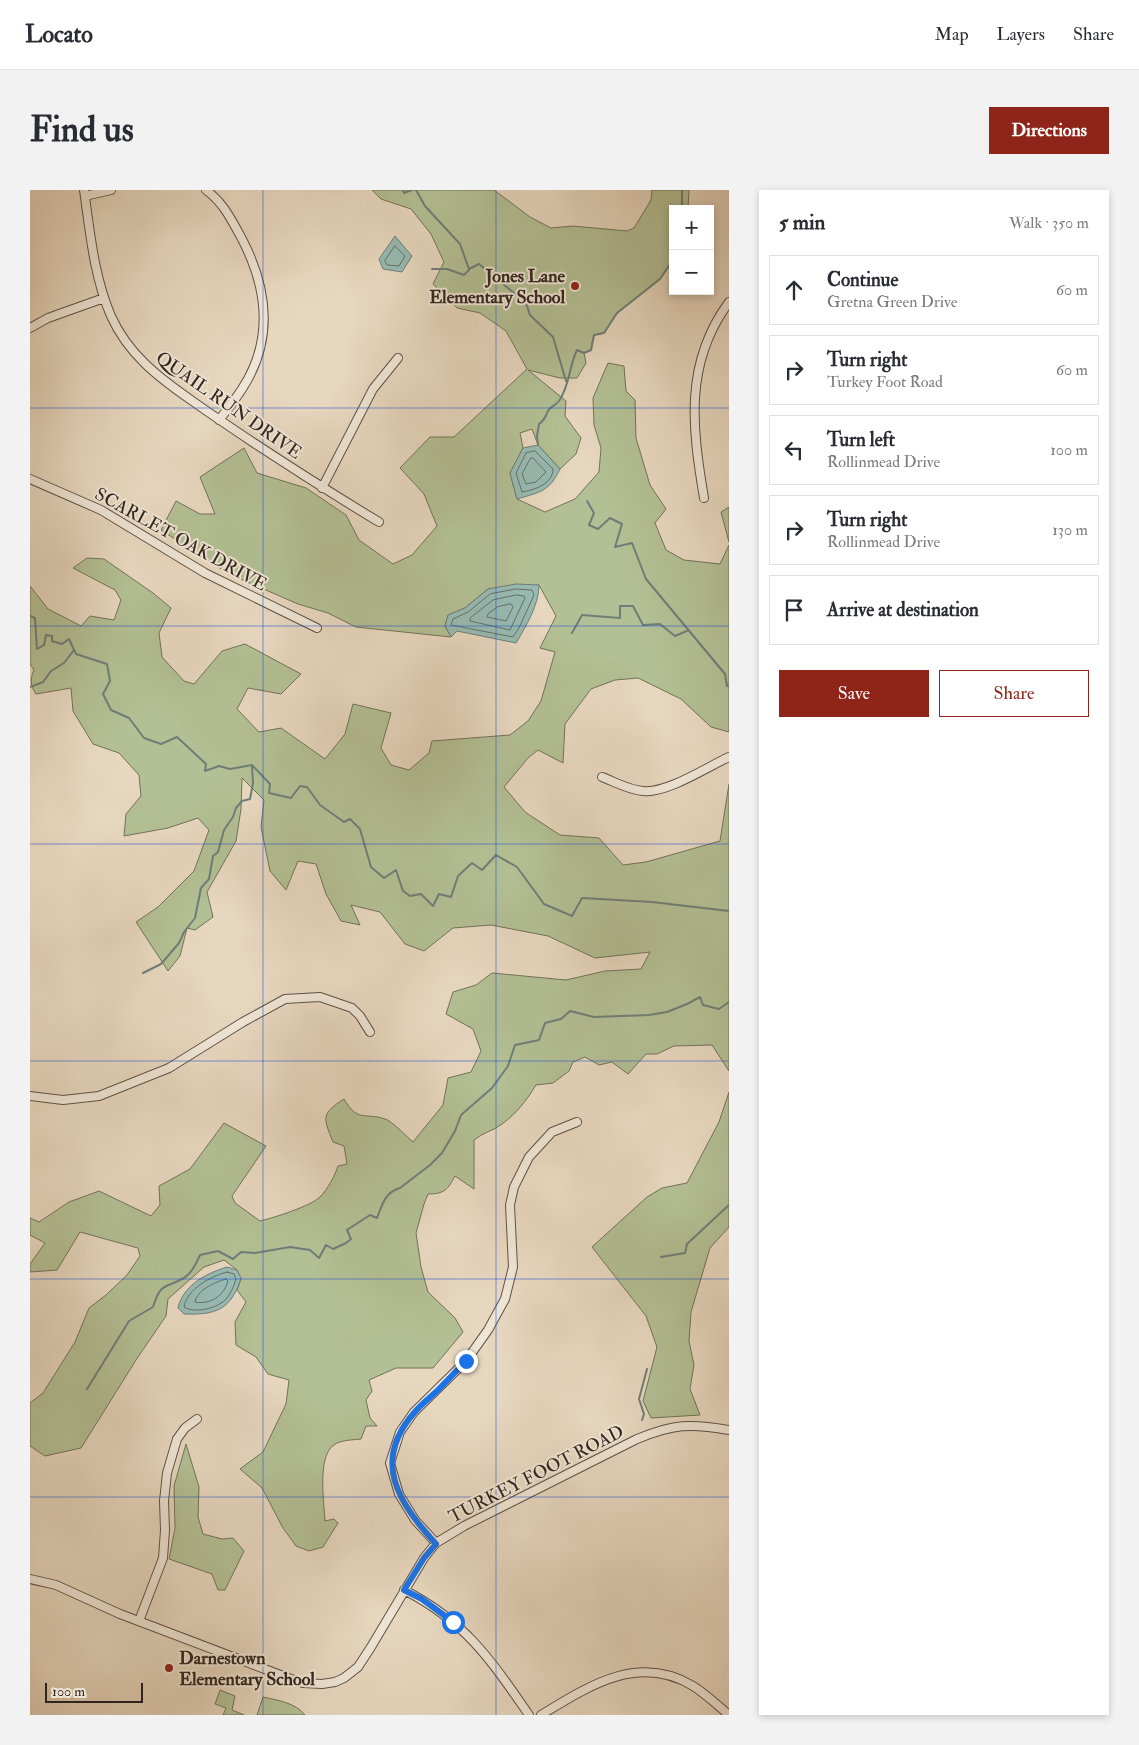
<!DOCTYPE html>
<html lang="en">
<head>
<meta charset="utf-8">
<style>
	:root { --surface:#fff; --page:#f2f2f3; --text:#2b2b33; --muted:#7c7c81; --line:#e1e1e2; --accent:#8f2418 }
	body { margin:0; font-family:"IM FELL Double Pica",serif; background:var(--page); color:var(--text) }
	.controls { position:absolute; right:15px; top:15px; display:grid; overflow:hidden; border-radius:0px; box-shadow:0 2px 8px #0003 }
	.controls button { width:45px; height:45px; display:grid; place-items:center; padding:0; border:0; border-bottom:1px solid var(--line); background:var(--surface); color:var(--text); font:25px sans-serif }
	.scale { position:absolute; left:15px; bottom:12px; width:98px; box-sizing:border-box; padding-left:5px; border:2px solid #32251e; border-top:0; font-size:14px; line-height:18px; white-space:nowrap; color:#32251e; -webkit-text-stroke:4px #efe5d5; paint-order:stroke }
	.stop { position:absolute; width:15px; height:15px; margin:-11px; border:4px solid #1a73e8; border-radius:50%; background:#fff }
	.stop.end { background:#1a73e8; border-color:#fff; box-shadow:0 1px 5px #0008 }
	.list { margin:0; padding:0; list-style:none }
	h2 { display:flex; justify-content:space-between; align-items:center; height:65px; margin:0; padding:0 20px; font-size:21px }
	h2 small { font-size:16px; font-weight:400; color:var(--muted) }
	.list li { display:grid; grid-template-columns:32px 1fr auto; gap:15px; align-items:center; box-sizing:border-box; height:70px; margin:0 10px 10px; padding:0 10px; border:1px solid var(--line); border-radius:0px }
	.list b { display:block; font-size:19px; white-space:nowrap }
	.list p { margin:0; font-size:16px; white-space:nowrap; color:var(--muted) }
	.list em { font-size:16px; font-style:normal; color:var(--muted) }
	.actions { display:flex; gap:10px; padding:15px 20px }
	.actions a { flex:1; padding:11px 0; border:1px solid var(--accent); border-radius:0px; text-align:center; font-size:18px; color:var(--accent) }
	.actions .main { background:var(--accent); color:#fff }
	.icon { flex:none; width:28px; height:28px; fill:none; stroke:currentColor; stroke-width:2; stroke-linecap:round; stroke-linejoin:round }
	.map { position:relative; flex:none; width:699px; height:1525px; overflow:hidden; border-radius:0px }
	header { display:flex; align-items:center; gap:30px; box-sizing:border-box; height:70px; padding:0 25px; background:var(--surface); border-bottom:1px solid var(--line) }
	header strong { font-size:24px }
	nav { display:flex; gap:28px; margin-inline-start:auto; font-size:18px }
	.intro { display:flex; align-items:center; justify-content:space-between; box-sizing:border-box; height:120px; padding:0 30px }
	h1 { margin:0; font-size:35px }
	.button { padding:12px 22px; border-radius:0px; background:var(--accent); color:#fff; font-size:18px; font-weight:700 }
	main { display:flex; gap:30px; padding:0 30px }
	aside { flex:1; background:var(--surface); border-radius:0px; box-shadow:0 2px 8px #0003 }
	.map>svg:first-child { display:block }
	.green { fill:#b3bf94; stroke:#727259 }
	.water { fill:#97bab2; stroke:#6f7e77 }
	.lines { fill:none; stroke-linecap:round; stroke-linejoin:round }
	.shore { stroke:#647068; stroke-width:1 }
	.stream { stroke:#6f7e77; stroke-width:2 }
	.minor-casing { stroke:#5f5246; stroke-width:10 }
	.minor { stroke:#efe5d5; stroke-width:8 }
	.route { stroke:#1a73e8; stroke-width:6 }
	.grid { fill:none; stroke:#1d4ed8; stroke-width:1; stroke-opacity:0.55 }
	.poi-dot { fill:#8f2418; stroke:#efe5d5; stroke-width:2 }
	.labels { text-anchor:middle; stroke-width:4; stroke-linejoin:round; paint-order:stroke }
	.poi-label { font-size:18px; font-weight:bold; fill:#32251e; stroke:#efe5d5; text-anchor:end }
	.street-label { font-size:18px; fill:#32251e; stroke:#efe5d5 }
</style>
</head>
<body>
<header>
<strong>Locato</strong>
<nav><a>Map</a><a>Layers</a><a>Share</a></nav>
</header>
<div class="intro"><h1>Find us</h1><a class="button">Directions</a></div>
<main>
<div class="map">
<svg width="699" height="1525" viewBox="0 0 699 1525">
	<rect width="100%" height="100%" fill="#e7d7bf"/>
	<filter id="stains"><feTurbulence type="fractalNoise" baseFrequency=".004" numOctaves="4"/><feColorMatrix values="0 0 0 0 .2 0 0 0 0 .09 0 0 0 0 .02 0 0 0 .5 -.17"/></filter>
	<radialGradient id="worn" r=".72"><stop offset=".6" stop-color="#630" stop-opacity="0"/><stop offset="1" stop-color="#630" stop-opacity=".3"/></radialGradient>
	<path class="green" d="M342,0H464L500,27L521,38L543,36L597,41L604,38L621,10L622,0H659L658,19H643V70L630,89L587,123L574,143L564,145L561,160L554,163L556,173L547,188H530L498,180L536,211L535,226L551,248L546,264L530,279L508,255L502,239L490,243L493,258L480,283L487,309L515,322L545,309L569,282L571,258L564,235L563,208L578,173L594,176L596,201L605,210L606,248L620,295L636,319L625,333L636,360L654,370L690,374L699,355V542L681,537L651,509L608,488L585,490L561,499L535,534L533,573L508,560L498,568L474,597L495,622L530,645L569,648L593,675L616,672L690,651L699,594V881L682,855L644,856L627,864H616L598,884L582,872L569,875L555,867L543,872L539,881L523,893L506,895C497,910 486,924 472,934C463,941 452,943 444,950V999L425,986C418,999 415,1004 398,1004L394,1014L386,1043L391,1077L398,1102L425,1128L433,1142L403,1178H366L339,1190L342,1201L336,1210L340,1228L347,1236H336L331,1249C323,1250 310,1250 304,1255C287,1266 294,1312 295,1331L304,1329L308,1333L293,1357L279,1361L266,1356L253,1338L232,1298L210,1279L233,1262L256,1214L259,1190L238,1184L226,1167L206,1155L205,1132L216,1112L207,1100L211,1089L207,1080L194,1070L174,1077L138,1109L136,1126L106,1170L51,1258L15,1266L0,1256V1213L13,1203L45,1152L59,1118L76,1105L97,1085L110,1066L108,1058L50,1042L27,1080L0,1082V1074L15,1053L0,1045V1028L9,1032L39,1012L69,1001L121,1026L130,1015L129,996L160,979L194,933L236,956L202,1006L205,1013L230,1031C243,1028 281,1016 290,1007C297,1000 305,986 308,976L317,974L314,956L303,952C293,927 291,924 314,909C328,933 334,922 355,929C362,931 376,946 383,952L413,915L418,888L441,882L451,861L443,839L416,824L423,802L446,795L462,783L536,790L575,781L611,779L620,762L565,768L518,746L461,735L423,738L394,761L375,754L350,722L321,715L330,735L311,731L296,704L286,674L268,671L256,700L240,681L231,637L234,610L212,588L211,619L206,651L177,702L183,727L165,740L157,738L150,766L138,781L106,732L128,717L164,681L179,640L168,628L138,638L94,646L96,624L111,606L109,585L89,563L63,554L43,521L41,498L6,504C0,495 0,489 4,480L0,474V396L18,419L51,436L60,426L84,430L91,410L85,400L43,378L57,368L74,369L123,403L141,418L129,443L132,467L154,491L164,494L192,461L215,454L271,484L251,504L218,498L207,519L229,542L251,538L295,569L315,544L323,514L361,523L351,558L361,575L379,580L399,563L402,551L480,545L498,531L511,511L525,462L510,458L526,426L509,395L458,399L435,418L418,425L415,436L421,447L326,437L298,423L268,414L199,384L131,340L146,311L170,324H185L170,287L214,258L227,283L276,298L316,325L329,350L363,374L382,365L407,336L394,304L370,278L400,247H424L497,179L476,141L450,123L427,118L403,94L414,72L401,44L381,19L351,9Z
		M699,317V352L691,322Z
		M699,902V1037L680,1058L661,1122L659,1151L664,1175L660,1199L670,1225L621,1228L613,1211L627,1157L616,1126L562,1057L617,1007L632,998L657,993L689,932Z
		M156,1254L169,1297L168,1327L173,1344L192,1349L203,1348L214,1361L195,1400H188L182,1384L139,1369L145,1338L144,1296Z
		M190,1500L205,1506L202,1520L214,1525H193L196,1518L185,1514Z
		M233,1507C247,1510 266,1513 275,1525H227Z"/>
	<path class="water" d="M365,46L382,66L372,82L353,79L349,69Z
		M508,255L530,279C519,302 510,302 487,309L480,283L493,258Z
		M486,394L509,395C509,415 496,436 486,453L427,441L421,447L415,436L418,425L435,418L458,399Z
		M197,1077L207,1080L211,1088C201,1120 186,1125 154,1124L148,1118C153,1095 177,1083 197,1077Z"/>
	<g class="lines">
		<path class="shore" d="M365,56L375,66L369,76L357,75L355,71Z
			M505,261L523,279C523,294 504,300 492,302L486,283L496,263Z
			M503,268L516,282L506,292L496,294L492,284L500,269Z
			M486,399L502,400L504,405L489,438L483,447L421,435L423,429L438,422L460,404Z
			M487,405L494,406L495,408L480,440L440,431V428L463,410Z
			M481,414L483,417L476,431L457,427L458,424L467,417Z
			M197,1082L204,1084L206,1089C204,1096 201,1103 197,1108C189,1118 165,1124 154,1117C157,1099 181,1086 197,1082Z
			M196,1089L198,1091C194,1106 180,1115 165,1112C167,1100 185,1092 196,1089Z"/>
		<path class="stream" d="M373,0L374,3L382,0
			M386,0L395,16L430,54L439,79L449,74L496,113L500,125L523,147L536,191
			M652,19V0
			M402,79H417L434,85L439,80
			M508,255L507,246L509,234C515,230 515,227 518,221C520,217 526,215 529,211C540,195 539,176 547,160L554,163L561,160L564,145L574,143L587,123L630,89L643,70
			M557,311L564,323L559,335L568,339L580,328L592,334L585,357L602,353L616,389L695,484L697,496H699
			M0,426L5,428L7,459L14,455L16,445L22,446V451L32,454L39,449L46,464L77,474L80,491L73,504L81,520L99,528L114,548L131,554L147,547L176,574L175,581L189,576L200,579L222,575L240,594L239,603L261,608L270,596L277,597L290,615L314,632L320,629L330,639L341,677L354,688L366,680L373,701L380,706L391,704L403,716L409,704L421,707L428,686L442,673L452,680L466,665L487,677L514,714L542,726L552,708L622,712L699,721
			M542,443L552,425L590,428V416H603L613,435L630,434L645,446L659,440
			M0,497L13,492L21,481L34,473L44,460
			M113,783L131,774L149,753L154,742L165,728L171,698L179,689L183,666L188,662L194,640L203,627L206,618L212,611L220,609L223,593L222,576
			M631,1067L655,1063L657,1054L699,1015
			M57,1199L99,1131L123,1117C131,1092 134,1099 154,1088C161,1084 167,1072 170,1065L188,1061L203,1069L211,1062L225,1063L260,1057L280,1060L289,1068L296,1055L303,1059L316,1053L321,1049L317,1040L340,1025L347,1028C352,1015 355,1002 370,998L400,975L412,963L425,941L431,925L462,898L478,876L485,855L509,850L515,833L531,829L540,821L564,827L619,825L637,822L657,814L670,807L673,815L689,819L699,812
			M612,1230L614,1224L609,1209L617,1179"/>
		<defs>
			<path id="minor" d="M54,0C60,42 64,87 81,126C98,164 128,187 161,210C182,225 203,239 224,253C265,280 306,306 349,332
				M176,0C194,13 202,31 212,49C238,99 244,150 212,199C205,210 197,220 189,230
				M55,6L81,0
				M0,138L18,128L74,108
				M0,289L71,320L175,383L287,438
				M292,298L343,199L368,168
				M674,308C662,237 654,173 699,112
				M572,587C585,592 599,600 613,601C636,604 677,577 699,567
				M0,906L33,910L69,906L139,878L213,832L255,809L290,807L322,818L330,826L340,842
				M406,1353L385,1330L369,1304L360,1273L370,1242L384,1222L436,1171L458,1140L475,1109L483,1077L480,1015L484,997L499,967L522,942L547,932
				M0,1389L26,1395L90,1424L261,1489L273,1493L292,1494L305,1492L314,1488L328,1477L341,1457L394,1368L406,1353L434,1336L607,1249C643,1234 660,1233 699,1240
				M374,1400C435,1431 461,1470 499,1525
				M109,1431L133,1368L135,1340L134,1311L137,1283L147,1249L155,1238L167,1229
				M511,1525C559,1496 608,1463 663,1496C676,1504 687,1515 699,1525"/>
		</defs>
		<use href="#minor" class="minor-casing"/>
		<use href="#minor" class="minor"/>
	</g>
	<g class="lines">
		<path class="route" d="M423,1432L392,1409L374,1400L394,1368L406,1354C369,1313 341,1272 384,1223C391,1214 401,1207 409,1199C418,1190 427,1180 436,1171"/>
	</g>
	<path class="grid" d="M233,0V1525M466,0V1525M0,218H699M0,436H699M0,654H699M0,871H699M0,1089H699M0,1307H699"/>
	<g class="poi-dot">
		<circle cx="545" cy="96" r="5"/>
		<circle cx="139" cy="1478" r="5"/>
	</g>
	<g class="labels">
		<g class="poi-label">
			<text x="535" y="92">Jones Lane<tspan x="535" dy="21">Elementary School</tspan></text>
			<text x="149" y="1474" text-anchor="start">Darnestown<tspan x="149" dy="21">Elementary School</tspan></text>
		</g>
		<g class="street-label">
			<text transform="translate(199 215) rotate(35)" y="6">QUAIL RUN DRIVE</text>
			<text transform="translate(151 349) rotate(29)" y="6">SCARLET OAK DRIVE</text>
			<text transform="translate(506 1284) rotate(-27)" y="6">TURKEY FOOT ROAD</text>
		</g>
	</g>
	<rect width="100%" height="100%" filter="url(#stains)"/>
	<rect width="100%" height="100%" fill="url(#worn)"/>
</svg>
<div class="controls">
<button>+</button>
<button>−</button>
</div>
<div class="scale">100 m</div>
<div class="stop" style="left:423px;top:1432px"></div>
<div class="stop end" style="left:436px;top:1171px"></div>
</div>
<aside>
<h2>5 min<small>Walk · 350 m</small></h2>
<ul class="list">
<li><svg class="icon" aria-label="ahead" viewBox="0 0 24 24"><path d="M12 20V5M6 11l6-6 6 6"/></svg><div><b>Continue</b><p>Gretna Green Drive</p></div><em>60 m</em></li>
<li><svg class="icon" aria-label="right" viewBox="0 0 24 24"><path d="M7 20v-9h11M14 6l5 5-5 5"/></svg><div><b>Turn right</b><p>Turkey Foot Road</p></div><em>60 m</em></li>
<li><svg class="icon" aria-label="left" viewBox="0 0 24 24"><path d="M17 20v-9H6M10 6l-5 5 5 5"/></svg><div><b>Turn left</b><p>Rollinmead Drive</p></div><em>100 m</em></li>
<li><svg class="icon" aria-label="right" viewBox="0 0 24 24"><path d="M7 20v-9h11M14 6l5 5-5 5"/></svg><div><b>Turn right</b><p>Rollinmead Drive</p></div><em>130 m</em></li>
<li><svg class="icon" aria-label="arrive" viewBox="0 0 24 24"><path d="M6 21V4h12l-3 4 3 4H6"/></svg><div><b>Arrive at destination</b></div></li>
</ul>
<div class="actions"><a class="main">Save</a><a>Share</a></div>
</aside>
</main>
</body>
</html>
